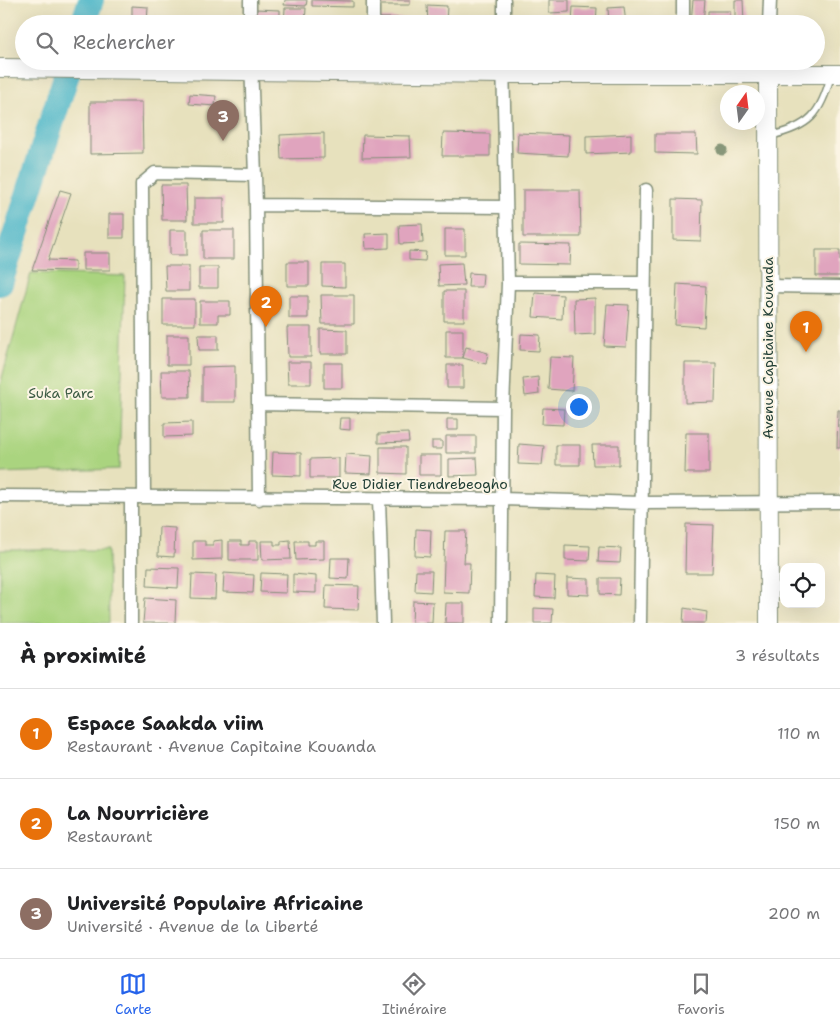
<!DOCTYPE html>
<html lang="fr">
<head>
<meta charset="utf-8">
<style>
	:root { --surface:#fff; --page:#f6f6f6; --text:#202124; --muted:#757577; --line:#e0e0e0; --accent:#2563eb }
	body { margin:0; font-family:"Shantell Sans",sans-serif; background:var(--page); color:var(--text) }
	.controls { position:absolute; right:15px; bottom:15px; display:grid; overflow:hidden; border-radius:10px; box-shadow:0 5px 20px #0002 }
	.controls button { width:45px; height:45px; display:grid; place-items:center; padding:0; border:0; border-bottom:1px solid var(--line); background:var(--surface); color:var(--text); font:25px sans-serif }
	.compass { position:absolute; left:720px; top:85px; width:45px; height:45px; border-radius:50%; background:var(--surface); box-shadow:0 5px 20px #0002; rotate:14deg }
	.you { position:absolute; left:578px; top:406px; width:18px; height:18px; margin:-12px; border:4px solid #fff; border-radius:50%; background:#1a73e8; box-shadow:0 0 0 8px #1a73e833 }
	.badge { display:grid; place-items:center; width:32px; height:32px; border-radius:50%; background:var(--accent); color:#fff; font-size:16px; font-weight:700 }
	.pin { position:absolute; translate:-50% -41px; filter:drop-shadow(0 1px 2px #0008) }
	.pin::after { content:''; position:absolute; top:26px; width:18px; height:15px; background:inherit; clip-path:polygon(0 0,100% 0,50% 100%) }
	.list { margin:0; padding:0; list-style:none }
	h2 { display:flex; justify-content:space-between; align-items:center; height:65px; margin:0; padding:0 20px; font-size:21px }
	h2 small { font-size:16px; font-weight:400; color:var(--muted) }
	.list li { display:grid; grid-template-columns:32px 1fr auto; gap:15px; align-items:center; box-sizing:border-box; height:90px; padding:0 20px; border-top:1px solid var(--line) }
	.list b { display:block; font-size:19px; white-space:nowrap }
	.list p { margin:0; font-size:16px; white-space:nowrap; color:var(--muted) }
	.list em { font-size:16px; font-style:normal; color:var(--muted) }
	.icon { flex:none; width:28px; height:28px; fill:none; stroke:currentColor; stroke-width:2; stroke-linecap:round; stroke-linejoin:round }
	.map { position:relative; flex:none; width:840px; height:623px; overflow:hidden }
	.search { position:absolute; background:var(--surface); box-shadow:0 5px 20px #0002; left:15px; right:15px; top:15px; height:55px; display:flex; align-items:center; gap:12px; box-sizing:border-box; padding:0 18px; border-radius:28px; color:var(--muted); font-size:19px }
	.sheet { height:335px; background:var(--surface) }
	nav { display:flex; justify-content:space-around; align-items:center; box-sizing:border-box; height:70px; border-top:1px solid var(--line); background:var(--surface); font-size:14px; color:var(--muted) }
	nav a { display:grid; justify-items:center; gap:2px }
	nav .on { color:var(--accent) }
	.map>svg:first-child { display:block }
	.green { fill:#aad47f; stroke:#64885a }
	.lines { fill:none; stroke-linecap:round; stroke-linejoin:round }
	.river { stroke:#4ab5c8; stroke-width:26 }
	.building { fill:#e0a4be }
	.lane-casing { stroke:#838f78; stroke-width:9 }
	.street-casing { stroke:#838f78; stroke-width:15 }
	.secondary-casing { stroke:#838f78; stroke-width:20 }
	.lane { stroke:#fff; stroke-width:6 }
	.street { stroke:#fff; stroke-width:12 }
	.secondary { stroke:#fff; stroke-width:18 }
	.tree { fill:#88977a }
	.labels { text-anchor:middle; stroke-width:4; stroke-linejoin:round; paint-order:stroke }
	.street-label { font-size:14px; fill:#1f3d34; stroke:#fcf5e5 }
	.park-label { font-size:14px; fill:#3b5b43; stroke:#fcf5e5 }
</style>
</head>
<body>
<div class="map">
<svg width="840" height="623" viewBox="0 0 840 623">
	<rect width="100%" height="100%" fill="#fcf5e5"/>
	<filter id="ink" filterUnits="userSpaceOnUse"><feTurbulence type="fractalNoise" baseFrequency=".02" numOctaves="2"/><feDisplacementMap in="SourceGraphic" scale="10" xChannelSelector="R" yChannelSelector="G"/><feConvolveMatrix kernelMatrix="1 2 1 2 8 2 1 2 1" color-interpolation-filters="sRGB"/></filter>
	<filter id="wash" filterUnits="userSpaceOnUse"><feTurbulence type="fractalNoise" baseFrequency=".0096" numOctaves="4" result="noise"/><feDisplacementMap in="SourceGraphic" scale="20" xChannelSelector="R" yChannelSelector="G"/><feGaussianBlur stdDeviation="1.12" result="paint"/><feColorMatrix in="noise" values="0 0 0 0 0 0 0 0 0 0 0 0 0 0 0 0 0 1.4 0 .05"/><feComposite in="paint" operator="in"/></filter>
	<g filter="url(#wash)">
		<rect width="100%" height="100%" fill="#e7e1bd"/>
		<path class="green" d="M31,273L125,276L119,469L0,473V385Z
			M0,550H108L109,623H0Z"/>
		<g class="lines">
			<path class="river" d="M83,24L91,0
				M0,283L71,61"/>
		</g>
		<g id="blocks">
			<path class="building" d="M285,0H307L306,6L284,5Z
				M312,0L353,1V7L312,6Z
				M377,0H410V5H377Z
				M549,0H569V12L549,13Z
				M693,0H705L703,24L691,23Z
				M735,0H743L744,24H735Z
				M427,5L447,6L446,24H428Z
				M132,6L148,7L147,23H132Z
				M573,7L597,8L596,24H572Z
				M624,7L626,24H609L608,8Z
				M285,8H306L305,24H284Z
				M255,9L280,10V24H255Z
				M708,11H730V24H708Z
				M377,18H423V24H378Z
				M190,94L216,96L215,106L189,104Z
				M90,102H142L143,153L90,154Z
				M324,133V158L281,159L280,135Z
				M443,133L490,134V156H442Z
				M518,133L569,135L568,156L517,153Z
				M631,134V152L586,154V136Z
				M655,134H696L697,154L655,153Z
				M363,135L410,136L411,157L362,158Z
				M161,185H186L187,220H162Z
				M60,190L71,193L48,260L75,261V271L32,270Z
				M523,190H580L581,237H523Z
				M194,198H224V223H194Z
				M673,199L702,200L701,241L673,240Z
				M109,214H124V238H109Z
				M422,224L423,243L400,244L399,225Z
				M445,229H465V255H445Z
				M170,230H187V255H170Z
				M203,230H234V259H203Z
				M389,233V248L366,249L365,234Z
				M519,244L571,245L570,265L519,264Z
				M816,250H840V276H816Z
				M409,251L426,252L425,261L409,260Z
				M83,253H110V270H83Z
				M287,262H309V286H287Z
				M462,263L464,285L439,286L438,264Z
				M322,264H345V287L322,286Z
				M165,266H189V291H166Z
				M199,267H218V288H199Z
				M469,273L483,274L482,287H468Z
				M677,284L706,286L704,327L675,325Z
				M444,291H464V321H444Z
				M535,293L563,295L562,319L533,317Z
				M321,295H354V324H322Z
				M289,296H308V318H289Z
				M595,298V334L575,335L574,299Z
				M163,299H195V325H163Z
				M200,301H230V315H218V323H200Z
				M607,304L629,305L626,347L604,346Z
				M287,327H311V357H288Z
				M320,329L347,330V354H320Z
				M446,330H463V358H446Z
				M521,334L540,335L539,351L520,350Z
				M167,335H189V365H167Z
				M198,335H218V350H199Z
				M466,347L488,353L486,364L463,358Z
				M550,357L574,358L572,391L548,389Z
				M287,362H311V384H288Z
				M324,363H342V388H324Z
				M685,363H716L715,402L685,403Z
				M447,365H463V388H447Z
				M235,366V402H202V367Z
				M161,371H189L190,397H162Z
				M538,377L539,394L525,396L523,379Z
				M543,408L564,409L563,425L542,424Z
				M838,410H840V448H837Z
				M340,418H350V430L339,429Z
				M447,419H458V430H447Z
				M192,422V436L164,437V423Z
				M408,433L409,442L378,443V434Z
				M686,433H709V473H685Z
				M446,436H476V453H446Z
				M432,441H442V449H432Z
				M519,444L544,446L542,465L518,464Z
				M556,445H580V465H556Z
				M592,445H619V465H593Z
				M380,447H406V474L380,473Z
				M273,452L301,453V476L272,475Z
				M346,454L372,456L371,474L345,473Z
				M419,455H441V475H419Z
				M339,458V478H310V459Z
				M477,458L478,475L449,476V459Z
				M686,524L714,525L712,573H685Z
				M159,527L175,528L174,557L158,556Z
				M416,529L431,530L430,557L415,556Z
				M445,531H466L464,563H470L469,593L443,592Z
				M222,540V559L193,560V541H205V545H213V541Z
				M290,540L291,559L262,560L261,541H274V545H281V541Z
				M229,541H241V545H249V541H258V560H229Z
				M295,541H308V545H315V541H324V559L296,560Z
				M565,545L590,546L589,561L565,560Z
				M599,547L621,548L620,563L598,562Z
				M331,558H349L348,579L330,578Z
				M148,567L179,568L178,588L147,586Z
				M416,571H432L431,592L415,591Z
				M224,573L254,575L253,593L223,592Z
				M261,573L287,574L286,593L260,592Z
				M192,574L216,575L215,599L191,598Z
				M293,574L316,576V593L293,592Z
				M536,575L555,576L554,598L535,597Z
				M567,578L589,579V595L567,594Z
				M600,578H620L619,595L600,594Z
				M326,585L359,586L358,610L325,609Z
				M145,598L176,600L175,623H143Z
				M413,601L433,602L432,623H412Z
				M446,603H464V623H445Z
				M534,608L553,609L552,623H534Z
				M684,608L707,612L706,623H683Z"/>
		</g>
	</g>
	<g filter="url(#ink)">
		<use href="#blocks" fill-opacity="0" stroke="#838f78" stroke-width="1"/>
		<g class="lines">
			<defs>
				<path id="lane" d="M769,136C810,127 821,114 831,75"/>
				<path id="street" d="M250,0V24
					M683,0V24
					M373,24V0
					M504,24V0
					M769,24L770,0
					M251,61L256,205L259,499
					M683,61V72
					M256,205L505,207
					M508,283H643
					M768,286L840,287
					M258,404L503,408
					M0,496L502,499L642,503L840,502
					M131,497V623
					M144,497L142,184L155,173L255,175
					M379,499L383,623
					M501,623L503,408L508,283L503,61
					M640,623L646,190"/>
				<path id="secondary" d="M0,68L503,74H840
					M768,73L769,623"/>
			</defs>
			<use href="#lane" class="lane-casing"/>
			<use href="#street" class="street-casing"/>
			<use href="#secondary" class="secondary-casing"/>
			<use href="#lane" class="lane"/>
			<use href="#street" class="street"/>
			<use href="#secondary" class="secondary"/>
		</g>
		<circle class="tree" cx="722" cy="150" r="5.5"/>
	</g>
	<g class="labels">
		<g class="street-label">
			<text transform="translate(768 348) rotate(-90)" y="5">Avenue Capitaine Kouanda</text>
			<text x="420" y="489">Rue Didier Tiendrebeogho</text>
		</g>
		<g class="park-label">
			<text x="61" y="398">Suka Parc</text>
		</g>
	</g>
</svg>
<div class="controls">
<button><svg class="icon" aria-label="locate" viewBox="0 0 24 24"><circle cx="12" cy="12" r="6"/><path d="M12 2v4M12 18v4M2 12h4M18 12h4"/></svg></button>
</div>
<svg class="compass" viewBox="-18 -18 36 36"><path d="M0-13l5 13h-10z" fill="#e53935"/><path d="M0 13l5-13h-10z" fill="#757577"/></svg>
<div class="you"></div>
<div class="pin badge" style="left:806px;top:352px;background:#e8710a">1</div>
<div class="pin badge" style="left:266px;top:327px;background:#e8710a">2</div>
<div class="pin badge" style="left:223px;top:141px;background:#8d6e63">3</div>
<div class="search"><svg class="icon" aria-label="search" viewBox="0 0 24 24"><circle cx="10" cy="10" r="6"/><path d="M15 15l6 6"/></svg>Rechercher</div>
</div>
<section class="sheet">
<h2>À proximité<small>3 résultats</small></h2>
<ul class="list">
<li><span class="badge" style="background:#e8710a">1</span><div><b>Espace Saakda viim</b><p>Restaurant · Avenue Capitaine Kouanda</p></div><em>110 m</em></li>
<li><span class="badge" style="background:#e8710a">2</span><div><b>La Nourricière</b><p>Restaurant</p></div><em>150 m</em></li>
<li><span class="badge" style="background:#8d6e63">3</span><div><b>Université Populaire Africaine</b><p>Université · Avenue de la Liberté</p></div><em>200 m</em></li>
</ul>
</section>
<nav>
<a class="on"><svg class="icon" aria-label="map" viewBox="0 0 24 24"><path d="M3 6l6-2 6 2 6-2v14l-6 2-6-2-6 2zM9 4v14M15 6v14"/></svg>Carte</a>
<a><svg class="icon" aria-label="directions" viewBox="0 0 24 24"><path d="M12 3l9 9-9 9-9-9zM9 14v-3h6M13 9l2 2-2 2"/></svg>Itinéraire</a>
<a><svg class="icon" aria-label="saved" viewBox="0 0 24 24"><path d="M7 4h10v16l-5-4-5 4z"/></svg>Favoris</a>
</nav>
</body>
</html>
